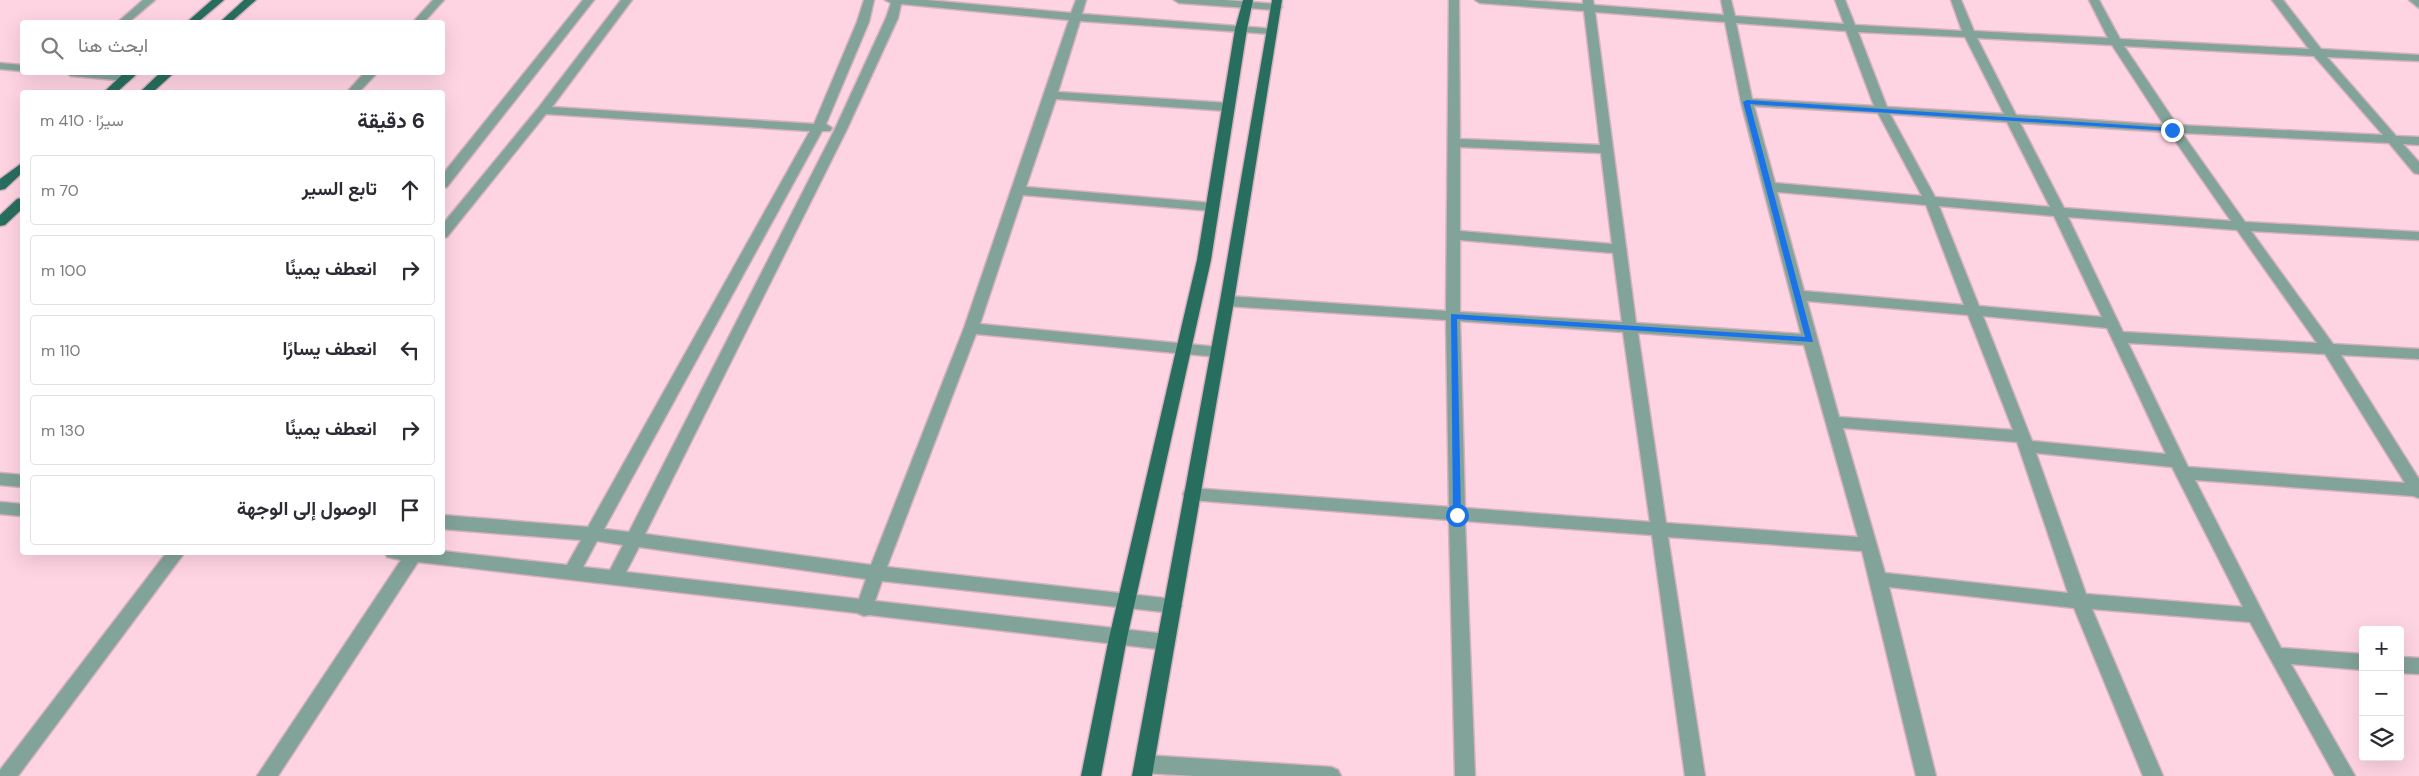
<!DOCTYPE html>
<html lang="ar">
<head>
<meta charset="utf-8">
<style>
	:root { --surface:#fff; --page:#f7f7f7; --text:#2b2b33; --muted:#7c7c81; --line:#e1e1e2 }
	body { margin:0; font-family:"DM Sans",Vazirmatn,sans-serif; background:var(--page); color:var(--text); direction:rtl }
	.controls { position:absolute; right:15px; bottom:15px; display:grid; overflow:hidden; border-radius:5px; box-shadow:0 5px 20px #0002 }
	.controls button { width:45px; height:45px; display:grid; place-items:center; padding:0; border:0; border-bottom:1px solid var(--line); background:var(--surface); color:var(--text); font:25px sans-serif }
	.stop { position:absolute; width:15px; height:15px; margin:-11px; border:4px solid #1a73e8; border-radius:50%; background:#fff }
	.stop.end { background:#1a73e8; border-color:#fff; box-shadow:0 1px 5px #0008 }
	.list { margin:0; padding:0; list-style:none }
	h2 { display:flex; justify-content:space-between; align-items:center; height:65px; margin:0; padding:0 20px; font-size:21px }
	h2 small { font-size:16px; font-weight:400; color:var(--muted) }
	.list li { display:grid; grid-template-columns:32px 1fr auto; gap:15px; align-items:center; box-sizing:border-box; height:70px; margin:0 10px 10px; padding:0 10px; border:1px solid var(--line); border-radius:5px }
	.list b { display:block; font-size:19px; white-space:nowrap }
	.list em { font-size:16px; font-style:normal; color:var(--muted) }
	.icon { flex:none; width:28px; height:28px; fill:none; stroke:currentColor; stroke-width:2; stroke-linecap:round; stroke-linejoin:round }
	.map { position:relative; flex:none; width:2419px; height:776px; overflow:hidden; direction:ltr }
	.search { position:absolute; background:var(--surface); box-shadow:0 5px 20px #0002; left:20px; top:20px; width:425px; height:55px; display:flex; align-items:center; gap:12px; box-sizing:border-box; padding:0 18px; border-radius:5px; color:var(--muted); font-size:19px }
	.panel { position:absolute; background:var(--surface); box-shadow:0 5px 20px #0002; left:20px; top:90px; width:425px; height:465px; border-radius:5px; direction:rtl }
	.map>svg:first-child { display:block }
	.lines { fill:none; stroke-linecap:round; stroke-linejoin:round }
	.minor-casing { stroke:#d7b1be; stroke-width:3 }
	.major-casing { stroke:#d7b1be; stroke-width:3 }
	.minor { fill:#82a399; fill-rule:evenodd }
	.major { fill:#286e5e; fill-rule:evenodd }
	.route { fill:#1a73e8 }
</style>
</head>
<body>
<div class="map">
<svg width="2419" height="776" viewBox="0 0 2419 776">
	<rect width="100%" height="100%" fill="#ffd4e2"/>
	<g class="lines">
		<defs>
			<path id="minor" d="M143,0H155L129,22H118Z
				M433,0H444L424,22H413Z
				M583,0H594L447,187L442,188V175Z
				M621,0H632L552,107L814,124L857,22L864,0H874L869,22L826,124L832,128L830,131H822L604,529L629,532L835,129L886,18L891,3L885,0H926L1071,13L1076,0H1086L1082,14L1276,29V33L1272,34L1080,21L1058,92L1228,103L1234,107L1228,111L1056,99L1026,187L1212,203L1219,207L1212,211L1023,195L980,324L1218,347L1223,348L1225,352L1223,356L1218,357L976,334L887,567L1173,599L1179,601L1182,606L1179,611L1173,613L882,581L875,601L1166,634L1172,637L1175,642L1172,647L1166,650L869,615L864,616L857,613L418,562L278,776H257L401,560L387,557L385,552L442,551L567,565L581,540L442,529V515L588,527L810,131L546,114L447,237L442,238V225L539,107ZM901,4L1069,20L964,328L871,565L645,534L847,129L898,18ZM597,541L623,545L610,570L583,567ZM639,547L866,579L859,599L626,572Z
				M1174,0H1225L1276,4L1282,7L1276,10L1179,3Z
				M1449,0H1459L1460,139L1600,145L1584,11L1480,3L1475,0H1524L1583,4V0H1593L1594,5L1724,15L1721,0H1731L1735,16L1844,24L1835,0H1845L1855,25L1962,31L1951,0H1961L1974,31L2108,38L2089,0H2099L2120,39L2309,49L2272,0H2283L2321,49L2419,55V61L2327,57L2396,136L2419,137V145L2403,144L2419,162V174L2414,173L2389,143L2182,133L2245,222L2419,232V240L2251,231L2333,344L2419,349V359L2341,355L2419,479V498L2413,496L2195,480L2281,648L2363,654V670L2291,664L2355,776H2335L2250,622L2092,609L2163,776H2143L2074,608L1889,587L1936,776H1916L1862,551L1668,537L1705,776H1685L1652,535L1465,521L1475,776H1455L1449,520L1191,500L1185,498L1183,494L1185,490L1191,488L1449,507L1446,320L1227,306L1220,301L1227,296L1446,311ZM1595,12L1725,22L1741,102L1801,334L1636,323ZM1736,23L1846,31L1874,106L1752,99ZM1858,32L1965,37L2004,114L1887,107ZM1977,38L2112,45L2164,125L2016,115ZM2124,46L2314,56L2383,135L2177,125ZM1754,106L1878,113L1922,196L1775,183ZM1890,114L2007,122L2050,207L1935,197ZM2020,123L2169,132L2231,221L2064,208ZM1460,147L1601,153L1612,244L1460,231ZM1777,192L1926,205L1964,305L1804,291ZM1939,206L2054,216L2102,317L1979,306ZM2068,217L2237,230L2317,343L2123,332ZM1460,240L1613,253L1622,322L1460,312ZM1807,301L1968,315L2013,430L1839,417ZM1983,316L2107,328L2166,454L2032,441ZM1460,321L1623,332L1650,522L1465,508ZM1638,333L1804,345L1858,537L1666,523ZM2128,343L2325,354L2405,483L2188,467ZM1843,428L2017,442L2068,593L1885,573ZM2036,453L2172,467L2243,607L2086,594Z
				M2409,0H2419V8Z
				M0,63L22,65V71L0,69Z
				M65,72L132,75L134,77L128,81L71,76Z
				M365,72H378L359,92H347Z
				M0,473L22,475V487L0,485Z
				M0,502L22,504V516L0,514Z
				M167,552H185L18,776H0V770Z
				M2400,657L2419,658V674L2400,673Z
				M1144,755L1331,767L1338,770L1341,776H1195L1144,773L1137,770L1135,764L1137,758Z"/>
			<path id="major" d="M212,0H224L198,22H187Z
				M244,0H256L231,22H220Z
				M1243,0H1253L1247,29L1211,260L1127,638L1101,776H1081L1109,638L1197,260L1235,29Z
				M1272,0H1282L1234,301L1152,776H1132L1220,301Z
				M125,72H139L117,92H104Z
				M161,72H175L153,92H140Z
				M22,163V173L5,189L0,190V179Z
				M22,198V209L5,225L0,226V215L17,199Z"/>
		</defs>
		<use href="#minor" class="minor-casing"/>
		<use href="#major" class="major-casing"/>
		<use href="#minor" class="minor"/>
		<use href="#major" class="major"/>
	</g>
	<path class="route" d="M1747,100L2172,128L2176,130L2172,131L1750,104L1813,342L1457,319L1461,515L1460,517H1453L1451,314L1805,337L1743,102Z"/>
</svg>
<div class="controls">
<button>+</button>
<button>−</button>
<button><svg class="icon" aria-label="layers" viewBox="0 0 24 24"><path d="M12 4l9 5-9 5-9-5zM3 14l9 5 9-5"/></svg></button>
</div>
<div class="stop" style="left:1457px;top:515px"></div>
<div class="stop end" style="left:2172px;top:130px"></div>
<div class="search"><svg class="icon" aria-label="search" viewBox="0 0 24 24"><circle cx="10" cy="10" r="6"/><path d="M15 15l6 6"/></svg>ابحث هنا</div>
<section class="panel">
<h2>6 دقيقة<small>سيرًا · 410 m</small></h2>
<ul class="list">
<li><svg class="icon" aria-label="ahead" viewBox="0 0 24 24"><path d="M12 20V5M6 11l6-6 6 6"/></svg><div><b>تابع السير</b></div><em>70 m</em></li>
<li><svg class="icon" aria-label="right" viewBox="0 0 24 24"><path d="M7 20v-9h11M14 6l5 5-5 5"/></svg><div><b>انعطف يمينًا</b></div><em>100 m</em></li>
<li><svg class="icon" aria-label="left" viewBox="0 0 24 24"><path d="M17 20v-9H6M10 6l-5 5 5 5"/></svg><div><b>انعطف يسارًا</b></div><em>110 m</em></li>
<li><svg class="icon" aria-label="right" viewBox="0 0 24 24"><path d="M7 20v-9h11M14 6l5 5-5 5"/></svg><div><b>انعطف يمينًا</b></div><em>130 m</em></li>
<li><svg class="icon" aria-label="arrive" viewBox="0 0 24 24"><path d="M6 21V4h12l-3 4 3 4H6"/></svg><div><b>الوصول إلى الوجهة</b></div></li>
</ul>
</section>
</div>
</body>
</html>
